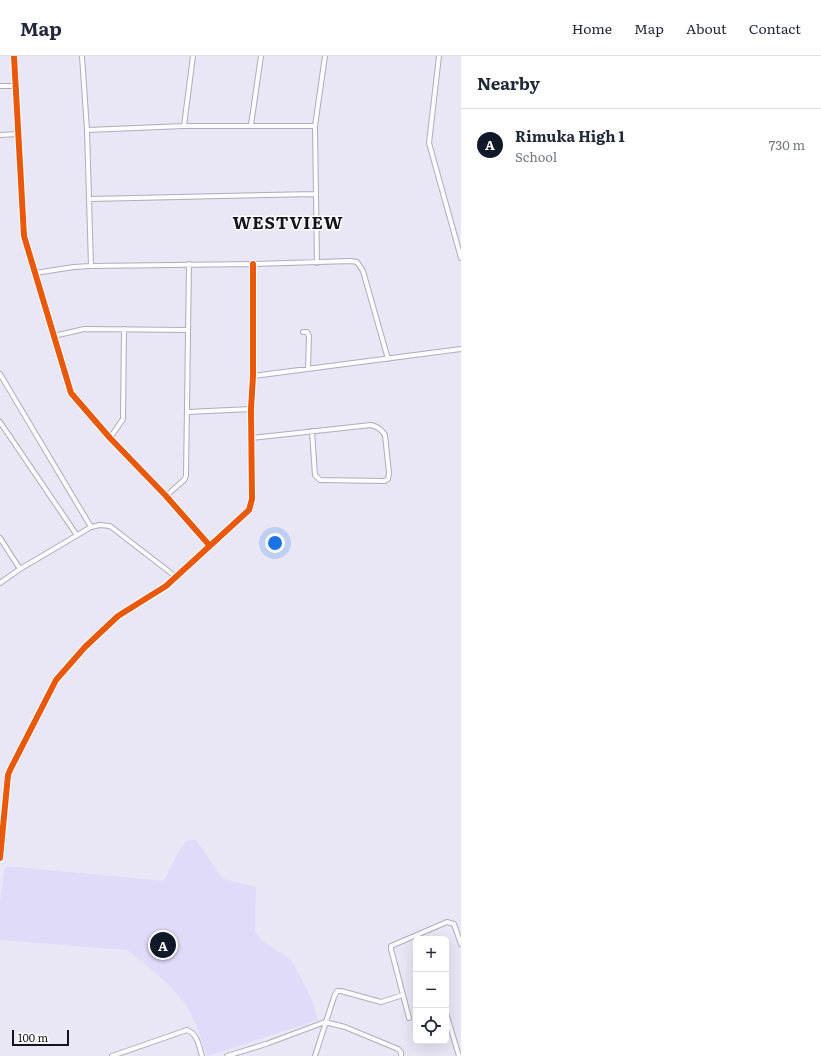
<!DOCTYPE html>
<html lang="en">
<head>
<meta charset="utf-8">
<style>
	:root { --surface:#fff; --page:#f6f6f7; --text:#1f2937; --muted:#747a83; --line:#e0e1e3; --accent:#111827 }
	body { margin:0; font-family:Literata,serif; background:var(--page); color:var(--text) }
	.controls { position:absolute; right:12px; bottom:12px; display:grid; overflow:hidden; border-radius:6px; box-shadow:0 4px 16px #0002 }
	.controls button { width:36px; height:36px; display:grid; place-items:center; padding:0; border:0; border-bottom:1px solid var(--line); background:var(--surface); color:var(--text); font:20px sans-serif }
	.scale { position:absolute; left:12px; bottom:10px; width:57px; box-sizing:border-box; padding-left:4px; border:2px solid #15131e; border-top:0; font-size:11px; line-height:14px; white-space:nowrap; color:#15131e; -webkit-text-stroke:3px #fff; paint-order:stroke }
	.you { position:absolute; left:275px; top:487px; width:14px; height:14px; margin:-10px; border:3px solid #fff; border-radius:50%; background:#1a73e8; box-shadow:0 0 0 6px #1a73e833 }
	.badge { display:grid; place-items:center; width:26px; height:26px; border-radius:50%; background:var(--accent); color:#fff; font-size:13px; font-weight:700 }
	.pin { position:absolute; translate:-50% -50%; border:2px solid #fff; box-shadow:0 1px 4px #0006 }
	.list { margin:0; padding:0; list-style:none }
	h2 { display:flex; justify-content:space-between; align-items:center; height:52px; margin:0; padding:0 16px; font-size:17px }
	h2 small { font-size:13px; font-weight:400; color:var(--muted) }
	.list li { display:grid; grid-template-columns:26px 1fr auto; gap:12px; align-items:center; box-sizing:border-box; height:72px; padding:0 16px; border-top:1px solid var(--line) }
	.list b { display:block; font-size:15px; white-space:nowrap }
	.list p { margin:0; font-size:13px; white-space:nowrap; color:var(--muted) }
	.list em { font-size:13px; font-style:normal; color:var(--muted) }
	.icon { flex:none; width:22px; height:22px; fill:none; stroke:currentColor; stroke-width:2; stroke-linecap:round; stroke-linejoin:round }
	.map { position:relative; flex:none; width:461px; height:1000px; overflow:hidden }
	header { display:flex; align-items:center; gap:24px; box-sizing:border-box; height:56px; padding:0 20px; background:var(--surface); border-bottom:1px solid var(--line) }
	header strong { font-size:19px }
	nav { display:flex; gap:22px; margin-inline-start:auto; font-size:14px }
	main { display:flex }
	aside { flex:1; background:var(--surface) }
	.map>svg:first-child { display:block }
	.built { fill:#e0dbf9 }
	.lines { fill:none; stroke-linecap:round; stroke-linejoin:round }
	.minor-casing { stroke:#afadba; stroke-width:6 }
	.minor { stroke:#fcfbfe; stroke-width:4 }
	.cycleway-casing { stroke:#fff; stroke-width:8 }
	.cycleway { stroke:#e8590c; stroke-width:6 }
	.labels { text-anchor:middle; stroke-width:3; stroke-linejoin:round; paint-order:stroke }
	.district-label { font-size:17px; font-weight:bold; letter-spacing:1px; fill:#15131e; stroke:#fff }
</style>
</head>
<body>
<header>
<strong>Map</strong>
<nav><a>Home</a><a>Map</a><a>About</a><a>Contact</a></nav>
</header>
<main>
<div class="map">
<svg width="461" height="1000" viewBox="0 0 461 1000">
	<rect width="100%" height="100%" fill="#e9e6f6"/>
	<path class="built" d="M196,784L223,823L256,831L255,875L261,884L290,903L303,925L312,944L318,964L207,1000L197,971L186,949L168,928L145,908L127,894L0,884V847L5,810L164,825L177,798L186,785Z"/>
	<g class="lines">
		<defs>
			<path id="minor" d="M14,0L24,180L71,337L110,382L166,440L210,490
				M82,0L87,74L91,210
				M439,0L429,87L461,202
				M0,30H15
				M251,69L261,0
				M184,70L193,0
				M87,74L184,70H315
				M0,79L18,78
				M90,143L315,138
				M317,207L315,70L325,0
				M35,217L74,211L91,210L253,208L351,205L357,206L363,215L388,303
				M303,276H307L309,280L308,313
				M54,280L84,273L188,274
				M0,318L91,471
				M253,320L461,293
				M187,356L251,353
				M0,366L76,478
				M110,382L123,363L124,273
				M252,382L371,369C378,371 381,373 385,379L389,417L388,423L385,425L320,424L315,419L312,375
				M166,440L184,424L186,420L189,208
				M0,482L20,513
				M0,527L20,513L91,471L100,469L110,470L176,521
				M0,802L8,719L10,714L56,624L85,591L118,560L166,530L249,454L252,443L251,353L253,320V208
				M446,957L459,1000
				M409,962L391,893V890L447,866L454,868L461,888
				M112,1000L187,974C198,978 199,991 202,1000
				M227,1000L266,988L325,966L345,971L398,993L401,996V1000
				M315,1000L334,941L337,935H341L381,946L403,939"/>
		</defs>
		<use href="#minor" class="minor-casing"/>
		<use href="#minor" class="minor"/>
		<defs>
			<path id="cycleway" d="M14,0L24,180L71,337L110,382L166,440L210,490
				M0,802L8,719L10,714L56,624L85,591L118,560L166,530L249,454L252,443L251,353L253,320V208"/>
		</defs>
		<use href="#cycleway" class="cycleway-casing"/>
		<use href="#cycleway" class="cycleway"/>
	</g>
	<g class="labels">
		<g class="district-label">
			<text x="288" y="173">WESTVIEW</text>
		</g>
	</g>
</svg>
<div class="controls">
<button>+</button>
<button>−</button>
<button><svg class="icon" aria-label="locate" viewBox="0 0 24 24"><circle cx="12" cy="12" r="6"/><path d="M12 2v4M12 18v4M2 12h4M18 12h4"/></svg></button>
</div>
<div class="scale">100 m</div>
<div class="you"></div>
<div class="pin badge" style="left:163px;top:889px">A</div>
</div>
<aside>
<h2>Nearby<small></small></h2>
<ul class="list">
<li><span class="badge">A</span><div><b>Rimuka High 1</b><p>School</p></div><em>730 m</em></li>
</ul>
</aside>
</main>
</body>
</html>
